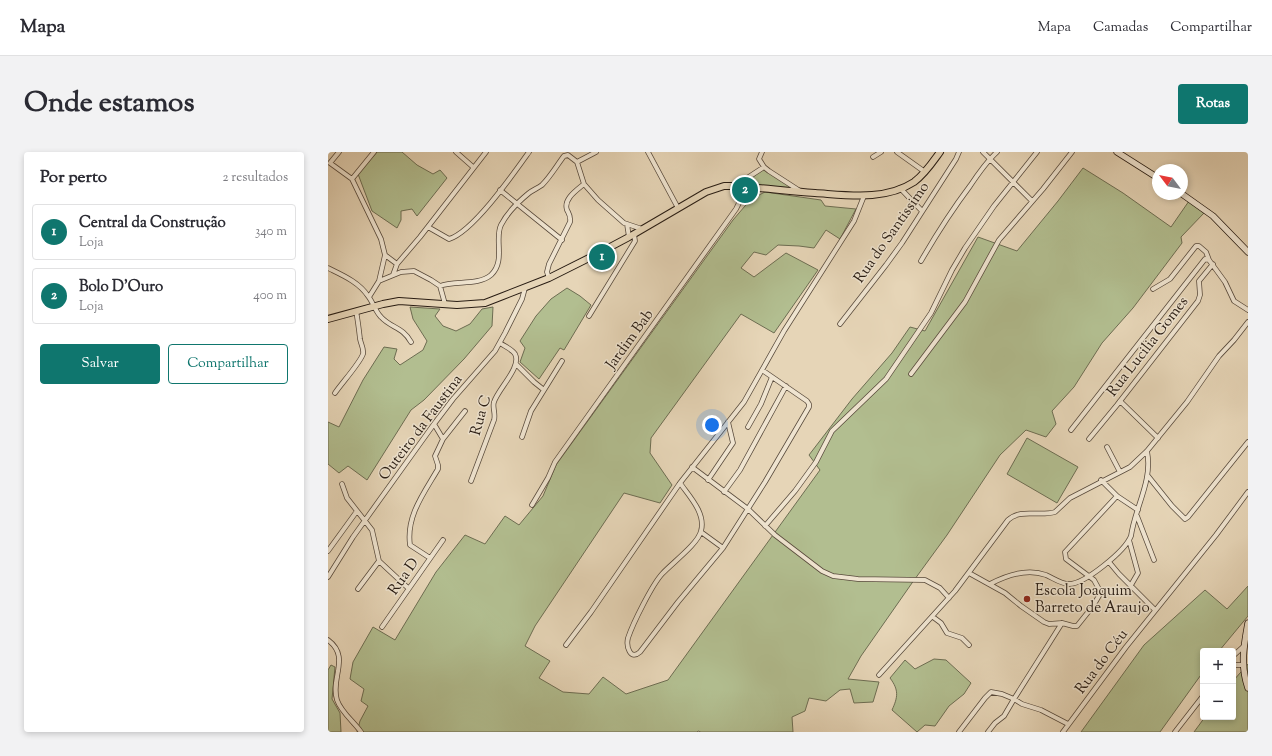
<!DOCTYPE html>
<html lang="pt">
<head>
<meta charset="utf-8">
<style>
	:root { --surface:#fff; --page:#f2f2f3; --text:#2b2b33; --muted:#7c7c81; --line:#e1e1e2; --accent:#0f766e }
	body { margin:0; font-family:"Sorts Mill Goudy",serif; background:var(--page); color:var(--text) }
	.controls { position:absolute; right:12px; bottom:12px; display:grid; overflow:hidden; border-radius:4px; box-shadow:0 2px 6px #0003 }
	.controls button { width:36px; height:36px; display:grid; place-items:center; padding:0; border:0; border-bottom:1px solid var(--line); background:var(--surface); color:var(--text); font:20px sans-serif }
	.compass { position:absolute; left:824px; top:12px; width:36px; height:36px; border-radius:50%; background:var(--surface); box-shadow:0 2px 6px #0003; rotate:302deg }
	.you { position:absolute; left:384px; top:273px; width:14px; height:14px; margin:-10px; border:3px solid #fff; border-radius:50%; background:#1a73e8; box-shadow:0 0 0 6px #1a73e833 }
	.badge { display:grid; place-items:center; width:26px; height:26px; border-radius:50%; background:var(--accent); color:#fff; font-size:13px; font-weight:700 }
	.pin { position:absolute; translate:-50% -50%; border:2px solid #fff; box-shadow:0 1px 4px #0006 }
	.list { margin:0; padding:0; list-style:none }
	h2 { display:flex; justify-content:space-between; align-items:center; height:52px; margin:0; padding:0 16px; font-size:17px }
	h2 small { font-size:13px; font-weight:400; color:var(--muted) }
	.list li { display:grid; grid-template-columns:26px 1fr auto; gap:12px; align-items:center; box-sizing:border-box; height:56px; margin:0 8px 8px; padding:0 8px; border:1px solid var(--line); border-radius:4px }
	.list b { display:block; font-size:15px; white-space:nowrap }
	.list p { margin:0; font-size:13px; white-space:nowrap; color:var(--muted) }
	.list em { font-size:13px; font-style:normal; color:var(--muted) }
	.actions { display:flex; gap:8px; padding:12px 16px }
	.actions a { flex:1; padding:9px 0; border:1px solid var(--accent); border-radius:4px; text-align:center; font-size:14px; color:var(--accent) }
	.actions .main { background:var(--accent); color:#fff }
	.map { position:relative; flex:none; width:920px; height:580px; overflow:hidden; border-radius:4px }
	header { display:flex; align-items:center; gap:24px; box-sizing:border-box; height:56px; padding:0 20px; background:var(--surface); border-bottom:1px solid var(--line) }
	header strong { font-size:19px }
	nav { display:flex; gap:22px; margin-inline-start:auto; font-size:14px }
	.intro { display:flex; align-items:center; justify-content:space-between; box-sizing:border-box; height:96px; padding:0 24px }
	h1 { margin:0; font-size:28px }
	.button { padding:10px 18px; border-radius:4px; background:var(--accent); color:#fff; font-size:14px; font-weight:700 }
	main { display:flex; gap:24px; padding:0 24px }
	aside { flex:1; background:var(--surface); border-radius:4px; box-shadow:0 2px 6px #0003 }
	.map>svg:first-child { display:block }
	.green { fill:#b2be90; stroke:#6d6d52 }
	.lines { fill:none; stroke-linecap:round; stroke-linejoin:round }
	.street-casing { stroke:#584a3c; stroke-width:5.5 }
	.secondary-casing { stroke:#281c13; stroke-width:7 }
	.primary-casing { stroke:#281c13; stroke-width:8 }
	.street { stroke:#efe4d0; stroke-width:4 }
	.secondary { stroke:#efe4d0; stroke-width:5.5 }
	.primary { stroke:#e6d5b7; stroke-width:6 }
	.poi-dot { fill:#8f2418; stroke:#efe4d0; stroke-width:1.5 }
	.labels { text-anchor:middle; stroke-width:3; stroke-linejoin:round; paint-order:stroke }
	.street-label { font-size:15px; fill:#281c13; stroke:#efe4d0 }
	.poi-label { font-size:15px; fill:#281c13; stroke:#efe4d0; text-anchor:start }
</style>
</head>
<body>
<header>
<strong>Mapa</strong>
<nav><a>Mapa</a><a>Camadas</a><a>Compartilhar</a></nav>
</header>
<div class="intro"><h1>Onde estamos</h1><a class="button">Rotas</a></div>
<main>
<aside>
<h2>Por perto<small>2 resultados</small></h2>
<ul class="list">
<li><span class="badge">1</span><div><b>Central da Construção</b><p>Loja</p></div><em>340 m</em></li>
<li><span class="badge">2</span><div><b>Bolo D'Ouro</b><p>Loja</p></div><em>400 m</em></li>
</ul>
<div class="actions"><a class="main">Salvar</a><a>Compartilhar</a></div>
</aside>
<div class="map">
<svg width="920" height="580" viewBox="0 0 920 580">
	<rect width="100%" height="100%" fill="#e6d5b7"/>
	<filter id="stains"><feTurbulence type="fractalNoise" baseFrequency=".005" numOctaves="4"/><feColorMatrix values="0 0 0 0 .2 0 0 0 0 .09 0 0 0 0 .02 0 0 0 .5 -.17"/></filter>
	<radialGradient id="worn" r=".72"><stop offset=".6" stop-color="#630" stop-opacity="0"/><stop offset="1" stop-color="#630" stop-opacity=".3"/></radialGradient>
	<path class="green" d="M49,0H74L89,13L105,22L112,18L119,26L89,64L84,57L73,59V68L69,76L44,59L30,22Z
		M755,16L795,41L843,75L861,49L876,61L853,85L854,91L805,156L774,191L746,235L724,259L728,272L718,285L698,278L672,303L619,383L584,431L533,504L520,527L551,530L545,550L526,551L522,537L512,538L498,549L481,546L477,559L464,565L465,580H373L370,579L369,580H29L32,569L40,554L33,549L36,537L22,527L25,510L45,475L67,488L108,420L137,383L157,392L177,364L191,373L215,344L228,313L405,68L423,47L437,40L493,48L497,54L528,57L512,87L498,78L486,96L471,94L450,93L438,103L426,100L413,116L426,125L458,101L490,118L446,181L413,162L323,286L322,301L344,333L332,351L296,341L207,474L197,494L222,509L211,526L235,540L261,542L275,525L298,542L340,528L492,318L481,303L524,247L564,201L582,175L597,179L650,85L689,99L730,49Z
		M435,17L463,34L462,36L419,32L421,28Z
		M239,136L252,144L263,153L236,198L232,196L211,227L192,210L197,196L192,189L208,164L223,147Z
		M82,155L112,157L107,164L115,174L128,179L142,172L154,157L165,155L164,174L136,207L96,248L83,258L39,328L20,314L11,321L0,312V270L11,275L35,228L56,195L69,197L66,207L72,213L95,198L99,189L85,167Z
		M699,286L750,315L729,351L679,322Z
		M920,434V464L891,499H875V520L832,580H753L816,493L877,438L899,457Z
		M606,507L618,508L643,531L636,542L621,554L607,574L597,573L589,580L564,558C570,545 571,538 562,526L577,508L587,517Z
		M920,512V580H866L877,565H905V529Z
		M3,513L7,515L4,547L12,561L13,580H0V518Z"/>
	<g class="lines">
		<defs>
			<path id="street" d="M11,0L2,11L24,27
				M128,0L145,15
				M320,0L350,56
				M434,0L431,7L436,15L441,19L472,39
				M569,0L597,20
				M655,0L704,49
				M545,5L553,0
				M249,10L256,32L270,48L296,71L314,77
				M249,10L268,0
				M407,34L436,15
				M572,36L594,59
				M172,38L234,88
				M299,72L301,85
				M100,75L121,87C145,80 186,21 201,0
				M57,103L69,112
				M593,109C608,83 624,58 642,34C650,22 658,10 669,0
				M0,116C14,123 31,130 40,144C45,150 47,159 53,165C63,176 75,175 83,190
				M65,123L69,112L92,85L158,0
				M221,126L219,120L221,112L242,70C243,64 241,62 239,58C235,47 249,38 256,32
				M51,129L73,120L86,119L103,128L112,134L117,152
				M112,134C127,128 150,134 163,123C178,109 166,87 173,73C179,61 190,50 201,41C205,38 210,36 214,33C223,24 229,13 236,4L240,3L249,10
				M825,137L842,127L868,94H871L878,100L881,108
				M41,145L51,129L57,103L53,87L24,27L46,0
				M261,164L307,89L306,82
				M512,172L558,113L574,91L628,7L631,0
				M188,212L206,230L216,238
				M583,222L637,150L671,88L715,37L744,0
				M7,241C13,232 32,211 35,202C36,196 33,193 32,187C31,178 30,169 28,159
				M792,249L830,286
				M420,275L433,252L444,225
				M743,278L877,107L881,108L897,130L906,149L920,158
				M194,285L203,259L234,209
				M115,287L137,259
				M761,287L789,253L870,149L872,143L871,129L885,112
				M779,295L792,320
				M364,315L420,357L447,383L494,419L505,424L530,427L597,428L612,436L621,446
				M820,324L844,354L857,367L860,365L920,290
				M380,328L405,291L400,270
				M773,328L789,344L810,358
				M143,329L166,268C168,262 164,255 166,250C170,237 194,215 187,202C184,197 176,194 172,191
				M352,331C361,344 378,361 373,379C370,392 344,411 334,422C324,433 305,471 300,486C298,494 302,509 312,500L350,450L395,396L437,330L481,255V252L479,249L434,218
				M14,332L19,346L44,378L51,409L80,436
				M396,340L412,318L458,234
				M204,353L220,326L227,310L408,57L414,45L412,34
				M809,364L826,408
				M437,374L467,339L488,310L504,279L558,227L603,161L624,118L637,96L666,54L709,0
				M373,380L395,396
				M801,388L810,421L803,433
				M0,399L29,359
				M102,406L82,393C78,364 96,341 110,317V313L107,304L115,287L106,272
				M781,410L791,422L827,458
				M641,421L677,441L693,454L716,470L721,472L734,471L745,474H749L765,454L772,442V439L766,428L738,407L737,400L789,344
				M0,425L25,385L106,272L125,247L167,199L177,181L194,147L197,136
				M662,432C679,423 699,416 718,423C725,426 733,432 741,432C757,432 797,399 803,384C807,355 825,329 819,299
				M30,437L51,409
				M605,465L613,471L619,481L634,486L641,493
				M54,475L115,388
				M0,488C23,505 2,526 9,548C13,560 26,570 33,580
				M238,493L263,460L352,331L416,250L456,179L526,69L536,44
				M905,504L916,494
				M905,513H915
				M551,523L627,439L680,368C693,356 711,365 727,360L742,346L802,315L819,299L859,250L891,204L906,188L920,170
				M631,580L657,546L663,540L674,542L686,547L734,471
				M660,580L667,571L676,564L686,547L694,552L713,558L740,572
				M735,580L798,495L888,383L920,340
				M847,580L875,544"/>
			<path id="secondary" d="M789,0L830,26
				M854,42L885,64L920,100
				M920,471C916,493 912,513 920,536"/>
			<path id="primary" d="M0,167L55,152L71,149L129,153L157,151L175,144L221,126L269,102L301,85L378,40L396,34H407C434,36 460,39 487,41C519,43 557,49 586,30C597,22 604,11 612,0"/>
		</defs>
		<use href="#street" class="street-casing"/>
		<use href="#secondary" class="secondary-casing"/>
		<use href="#primary" class="primary-casing"/>
		<use href="#street" class="street"/>
		<use href="#secondary" class="secondary"/>
		<use href="#primary" class="primary"/>
	</g>
	<circle class="poi-dot" cx="699" cy="447" r="4"/>
	<g class="labels">
		<g class="street-label">
			<text transform="translate(563 80) rotate(-55)" y="5">Rua do Santissimo</text>
			<text transform="translate(301 187) rotate(-54)" y="5">Jardim Bab</text>
			<text transform="translate(819 194) rotate(-52)" y="5">Rua Lucilia Gomes</text>
			<text transform="translate(152 263) rotate(-74)" y="5">Rua C</text>
			<text transform="translate(92 275) rotate(-53)" y="5">Outeiro da Faustina</text>
			<text transform="translate(75 424) rotate(-55)" y="5">Rua D</text>
			<text transform="translate(773 509) rotate(-53)" y="5">Rua do Céu</text>
		</g>
		<g class="poi-label">
			<text x="707" y="443">Escola Joaquim<tspan x="707" dy="17">Barreto de Araujo</tspan></text>
		</g>
	</g>
	<rect width="100%" height="100%" filter="url(#stains)"/>
	<rect width="100%" height="100%" fill="url(#worn)"/>
</svg>
<div class="controls">
<button>+</button>
<button>−</button>
</div>
<svg class="compass" viewBox="-18 -18 36 36"><path d="M0-13l5 13h-10z" fill="#e53935"/><path d="M0 13l5-13h-10z" fill="#7c7c81"/></svg>
<div class="you"></div>
<div class="pin badge" style="left:274px;top:105px">1</div>
<div class="pin badge" style="left:417px;top:38px">2</div>
</div>
</main>
</body>
</html>
